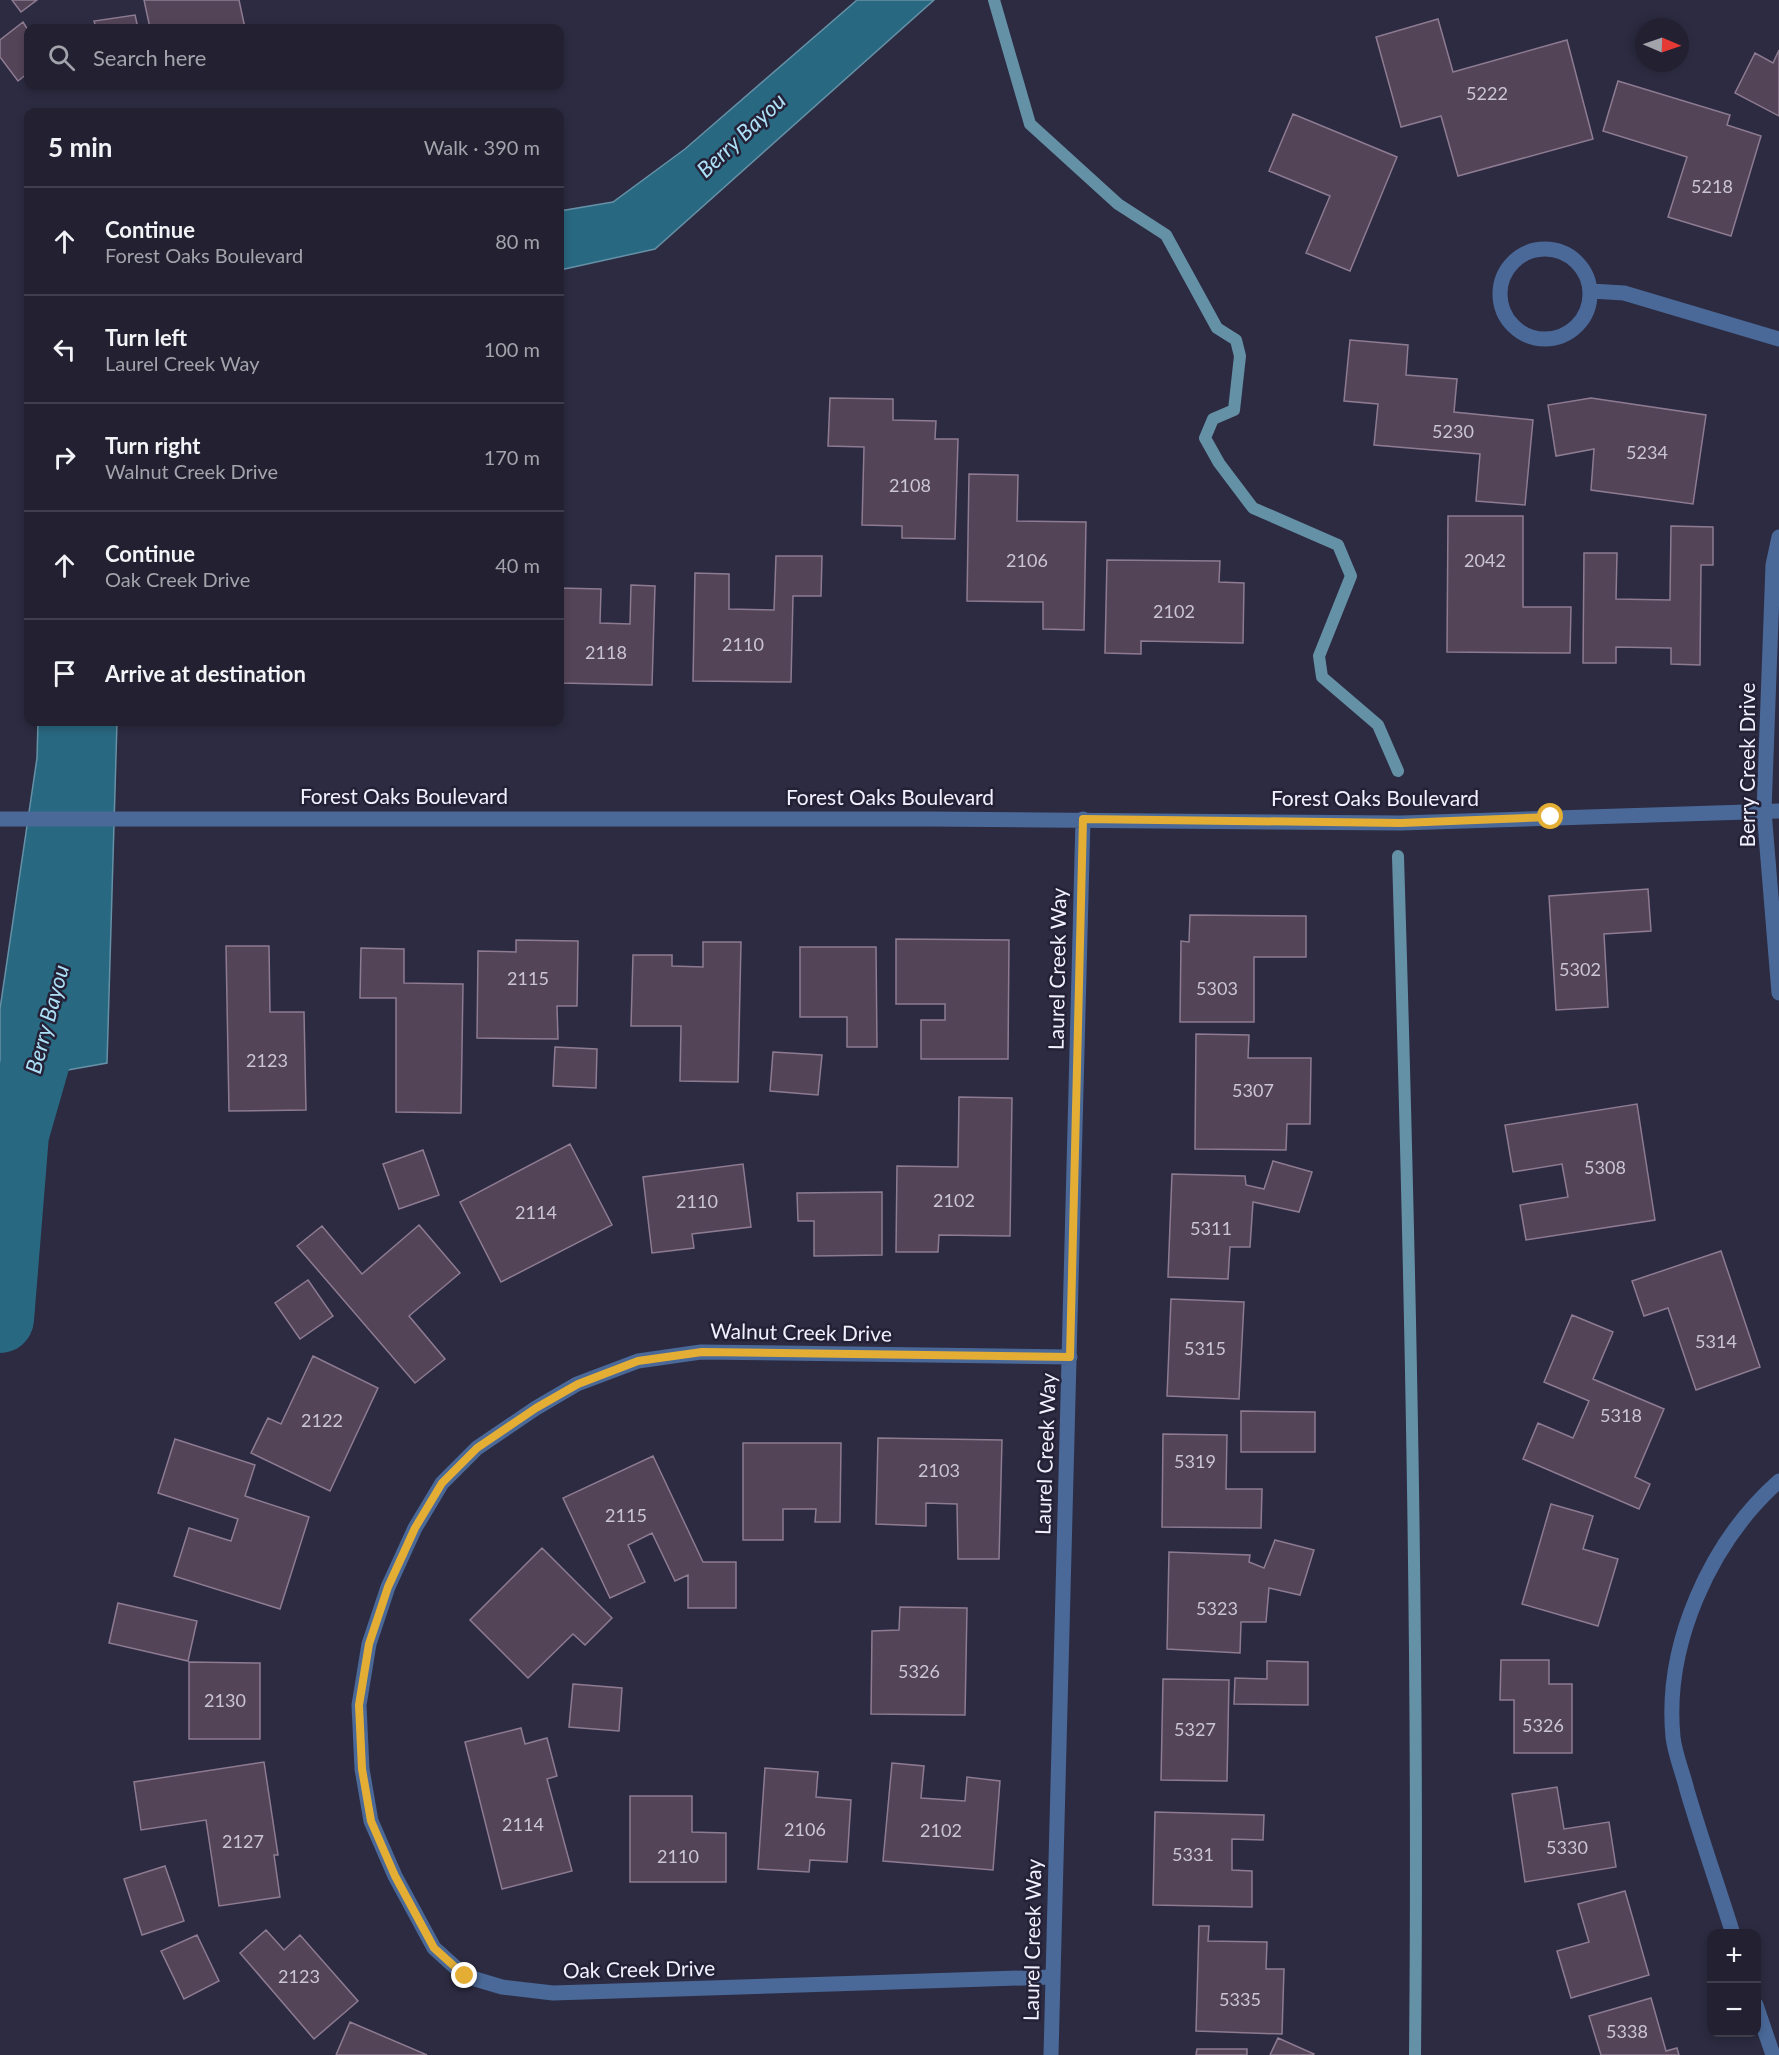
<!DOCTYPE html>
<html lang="en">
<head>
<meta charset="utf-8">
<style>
	:root { --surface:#222031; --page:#2a2839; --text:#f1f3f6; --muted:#a2a3ab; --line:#3f3e4d }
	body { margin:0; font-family:Lato,sans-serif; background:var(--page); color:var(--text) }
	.controls { position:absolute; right:18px; bottom:18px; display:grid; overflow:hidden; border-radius:12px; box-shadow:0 3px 9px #0003 }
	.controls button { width:54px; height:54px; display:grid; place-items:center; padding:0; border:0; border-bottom:2px solid var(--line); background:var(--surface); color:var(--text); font:30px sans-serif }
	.compass { position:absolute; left:1635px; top:18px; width:54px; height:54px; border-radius:50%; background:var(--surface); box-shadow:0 3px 9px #0003; rotate:92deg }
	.stop { position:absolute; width:18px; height:18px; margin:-14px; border:4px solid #e4ae35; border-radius:50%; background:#fff }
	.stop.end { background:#e4ae35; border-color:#fff; box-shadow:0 2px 6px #0008 }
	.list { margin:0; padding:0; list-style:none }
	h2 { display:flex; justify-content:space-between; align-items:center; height:78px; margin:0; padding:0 24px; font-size:26px }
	h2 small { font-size:20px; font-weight:400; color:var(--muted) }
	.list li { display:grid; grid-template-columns:39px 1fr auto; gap:18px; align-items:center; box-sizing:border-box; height:108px; padding:0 24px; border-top:2px solid var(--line) }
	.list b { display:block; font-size:22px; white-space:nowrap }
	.list p { margin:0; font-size:20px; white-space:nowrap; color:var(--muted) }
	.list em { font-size:20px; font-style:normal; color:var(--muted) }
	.icon { flex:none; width:33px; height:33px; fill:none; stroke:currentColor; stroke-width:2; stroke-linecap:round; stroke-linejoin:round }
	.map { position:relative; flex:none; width:1779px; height:2055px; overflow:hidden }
	.search { position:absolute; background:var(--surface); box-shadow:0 3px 9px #0003; left:24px; top:24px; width:540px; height:66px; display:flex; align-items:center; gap:15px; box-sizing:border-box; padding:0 21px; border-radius:12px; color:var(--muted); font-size:22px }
	.panel { position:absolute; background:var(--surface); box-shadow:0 3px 9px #0003; left:24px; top:108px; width:540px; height:618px; border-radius:12px }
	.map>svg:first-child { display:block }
	.water { fill:#296881; stroke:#6591a7; stroke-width:1.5 }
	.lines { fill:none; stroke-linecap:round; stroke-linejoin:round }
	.stream { stroke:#6591a7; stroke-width:12 }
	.river { stroke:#296881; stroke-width:68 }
	.building { fill:#544458; stroke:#8d7b92; stroke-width:1.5 }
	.minor { stroke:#4a6998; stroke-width:15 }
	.route { stroke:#e4ae35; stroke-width:8 }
	.labels { text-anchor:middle; stroke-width:5; stroke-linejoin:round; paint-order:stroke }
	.number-label { font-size:18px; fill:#cac5d5 }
	.street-label { font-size:21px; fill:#f1f0ff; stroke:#242136 }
	.water-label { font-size:22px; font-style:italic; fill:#ade0f7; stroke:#242136 }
</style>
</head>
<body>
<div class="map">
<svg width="1779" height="2055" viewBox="0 0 1779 2055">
	<rect width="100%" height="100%" fill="#2d2b41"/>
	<path class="water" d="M857,0H934L655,249L560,270V211L613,202L685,149Z
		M38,722H117L107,1063L0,1082V1009L37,758Z"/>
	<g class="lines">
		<path class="stream" d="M994,0L1030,124L1118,204L1166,235L1217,328L1236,340L1240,356L1234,410L1213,419L1205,438L1219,463L1253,508L1338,545L1351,576L1319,656L1322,677L1378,725L1398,771
			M1398,856C1410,1256 1419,1655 1415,2055"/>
		<path class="river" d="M0,1319L15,1134L57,988"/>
	</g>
	<path class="building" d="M12,0H37L21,12Z
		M144,0H239L245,28H150Z
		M135,15L138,28H96L94,21Z
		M1438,19L1453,72L1567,40L1593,139L1458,176L1441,116L1401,127L1376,37Z
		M23,22L28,30V73L18,81L0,57V40Z
		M1779,50V116L1735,93L1755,53L1773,63Z
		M1618,81L1730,115L1727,125L1761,136L1731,236L1668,217L1687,157L1603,131Z
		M1293,114L1397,157L1350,271L1306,253L1330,196L1269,171Z
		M1350,340L1408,345L1406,375L1457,379L1454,412L1533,420L1525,505L1476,501L1480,454L1374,445L1378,404L1344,401Z
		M830,398L893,399V420L936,421L935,439H958L955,539L902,538V526L862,525L864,447L828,446Z
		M1591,398L1706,415L1693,504L1591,490L1594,449L1556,456L1548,405Z
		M969,474L1018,475L1017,521L1086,522L1084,630L1043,629V602L967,601Z
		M1448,516H1523V607H1571L1570,653L1447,652Z
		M1671,526L1713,527V565H1701L1700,665L1671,664V648L1616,647V663H1583L1584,553H1617L1616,599L1670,600Z
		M776,556H822L821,596H793L791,682L693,681L695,573L729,574V609L774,610Z
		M1107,560L1220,561L1219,582L1244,583L1243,643L1141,641V654L1105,653Z
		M631,585L655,586L652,685L560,683V588L601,589L600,623L630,624Z
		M1648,889L1651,931L1604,934L1608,1007L1556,1010L1549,896Z
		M1190,915L1306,916V957H1254V1022H1180L1181,941L1189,942Z
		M896,939L1009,940L1008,1059H921V1020H945V1004H896Z
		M516,940L578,941L577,1006H557L558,1039L477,1038L478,951L516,952Z
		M703,942H741L738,1082L680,1081L681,1026H631L633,955H672V966L703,967Z
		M226,946H269L270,1012H304L306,1110L229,1111Z
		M800,947H876L877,1047H847V1017H800Z
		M361,948L404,949V983L463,984L461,1113L396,1112V998H360Z
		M1196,1034L1249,1035L1248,1058H1311L1310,1124H1287L1286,1150L1195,1149Z
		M555,1047L597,1049L596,1088L553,1086Z
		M773,1052L822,1055L818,1095L770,1091Z
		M959,1097L1012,1098L1010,1236L939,1235L938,1252H896L897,1166L958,1167Z
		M1637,1104L1655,1220L1526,1240L1520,1205L1568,1197L1562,1164L1513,1172L1505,1125Z
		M570,1144L612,1225L501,1282L460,1202Z
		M423,1150L439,1195L399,1209L383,1164Z
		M1273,1161L1312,1172L1299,1212L1253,1202L1250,1247H1230L1228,1279L1168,1277L1172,1174L1245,1176L1246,1185L1264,1189Z
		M743,1164L751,1227L692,1234L694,1248L652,1253L643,1177Z
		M882,1192V1255L814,1256V1221H798L797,1193Z
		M419,1225L460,1273L409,1316L445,1359L415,1383L297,1246L322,1226L362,1274Z
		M1721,1251L1760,1367L1696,1390L1668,1308L1644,1316L1632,1281Z
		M308,1280L333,1316L300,1339L275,1303Z
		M1171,1299L1244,1302L1239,1399L1167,1396Z
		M1572,1315L1613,1332L1593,1379L1664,1409L1635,1477L1650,1484L1639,1509L1523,1459L1538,1423L1573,1438L1589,1401L1544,1382Z
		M313,1356L378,1388L330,1491L251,1453L268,1418L281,1424Z
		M1241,1411L1315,1412V1452H1241Z
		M1163,1434L1227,1435L1226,1489H1262L1261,1528L1162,1527Z
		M878,1438L1002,1440L999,1559H958L957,1504L926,1503V1526L876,1524Z
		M175,1439L255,1465L245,1496L309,1517L280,1609L174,1576L189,1528L231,1541L238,1519L158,1493Z
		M743,1443H841L840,1522H815L816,1509H783V1540H743Z
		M653,1456L703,1562H736V1608H688V1575L675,1581L652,1533L628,1545L645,1582L610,1598L563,1498Z
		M1551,1504L1593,1516L1583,1549L1618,1559L1598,1626L1522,1604Z
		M1275,1540L1314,1550L1300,1595L1269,1588L1266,1622H1241L1240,1653L1167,1649L1169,1552L1250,1555L1249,1562L1264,1568Z
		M542,1548L612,1618L585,1645L573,1634L528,1678L470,1620Z
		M118,1603L197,1621L188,1661L109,1643Z
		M900,1607L967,1608L965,1715L871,1714L872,1631L899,1630Z
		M1501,1660H1549V1684H1572V1753H1514V1700H1500Z
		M1267,1661L1308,1662V1705L1234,1704L1235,1678L1267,1679Z
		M189,1662L260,1663V1739H189Z
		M1163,1679L1229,1680L1227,1781L1161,1780Z
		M573,1684L622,1688L619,1731L569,1727Z
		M521,1728L525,1744L547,1738L557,1776L547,1779L572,1871L502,1889L465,1742Z
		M264,1762L278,1855H274L280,1897L219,1906L206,1820L141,1830L134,1782Z
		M892,1763L924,1766L921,1798L965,1801L967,1777L1000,1781L993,1870L883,1861Z
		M765,1768L818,1772L816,1797L851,1800L847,1862L810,1860L809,1872L758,1869Z
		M1557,1787L1564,1829L1609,1822L1616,1867L1525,1882L1512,1794Z
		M630,1796H692V1832L726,1833V1882H630Z
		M1155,1812L1264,1815L1263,1840L1232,1839V1870L1252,1871V1907L1153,1905Z
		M165,1866L184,1921L142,1935L124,1879Z
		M1625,1891L1649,1975L1571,1998L1557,1951L1589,1942L1578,1904Z
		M1199,1926H1209L1208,1941L1267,1942L1266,1969H1284L1282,2034L1196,2031Z
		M266,1930L284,1950L300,1935L358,2001L314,2039L240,1953Z
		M197,1935L219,1981L184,1999L161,1951Z
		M1651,1998L1666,2051L1677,2048L1679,2055H1601L1589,2016Z
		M350,2022L427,2055H336Z
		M1278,2038L1314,2054L1313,2055H1270Z
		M1197,2049H1247V2055H1196Z"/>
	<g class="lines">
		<path class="minor" d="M1500 294a45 45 0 1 1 90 0a45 45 0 1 1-90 0Z
			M1591,291L1624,293L1779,339
			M1779,537L1773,565L1764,811L1779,993
			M0,819H929L1401,823L1779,811
			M1733,1934C1718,1886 1701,1838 1687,1790C1683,1773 1675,1755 1673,1737C1664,1645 1710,1542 1779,1481
			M1052,1977L553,1993L502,1987L465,1976L434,1948L395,1876L371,1821L362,1769L359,1705L369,1644L388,1587L415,1528L442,1483L477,1448L536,1408L577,1384L638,1361L701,1352L1070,1357
			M1756,2005L1773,2055
			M1051,2055L1083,819"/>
	</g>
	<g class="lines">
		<path class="route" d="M465,1976L434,1948L395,1876L371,1821L362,1769L359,1705L369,1644L388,1587L415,1528L442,1483L477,1448L536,1408L578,1384L638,1361L702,1352L1070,1357L1083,819L1401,823L1551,817"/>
	</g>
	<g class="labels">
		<g class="number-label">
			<text x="1487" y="100">5222</text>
			<text x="1712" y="193">5218</text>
			<text x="1453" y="438">5230</text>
			<text x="1647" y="459">5234</text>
			<text x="910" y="492">2108</text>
			<text x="1027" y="567">2106</text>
			<text x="1485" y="567">2042</text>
			<text x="1174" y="618">2102</text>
			<text x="743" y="651">2110</text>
			<text x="606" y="659">2118</text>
			<text x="1580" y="976">5302</text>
			<text x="528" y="985">2115</text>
			<text x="1217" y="995">5303</text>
			<text x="267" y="1067">2123</text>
			<text x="1253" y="1097">5307</text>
			<text x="1605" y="1174">5308</text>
			<text x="954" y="1207">2102</text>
			<text x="697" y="1208">2110</text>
			<text x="536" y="1219">2114</text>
			<text x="1211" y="1235">5311</text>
			<text x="1716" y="1348">5314</text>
			<text x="1205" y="1355">5315</text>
			<text x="1621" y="1422">5318</text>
			<text x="322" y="1427">2122</text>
			<text x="1195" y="1468">5319</text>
			<text x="939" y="1477">2103</text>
			<text x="626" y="1522">2115</text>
			<text x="1217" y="1615">5323</text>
			<text x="919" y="1678">5326</text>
			<text x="225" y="1707">2130</text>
			<text x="1543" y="1732">5326</text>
			<text x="1195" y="1736">5327</text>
			<text x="523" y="1831">2114</text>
			<text x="805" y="1836">2106</text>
			<text x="941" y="1837">2102</text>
			<text x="243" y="1848">2127</text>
			<text x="1567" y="1854">5330</text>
			<text x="1193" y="1861">5331</text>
			<text x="678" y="1863">2110</text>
			<text x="299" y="1983">2123</text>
			<text x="1240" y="2006">5335</text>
			<text x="1627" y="2038">5338</text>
		</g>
		<g class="street-label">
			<text transform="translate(1748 765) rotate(-90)" y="7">Berry Creek Drive</text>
			<text x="404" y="804">Forest Oaks Boulevard</text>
			<text x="890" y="805">Forest Oaks Boulevard</text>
			<text x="1375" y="806">Forest Oaks Boulevard</text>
			<text transform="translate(1058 969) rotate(-89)" y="7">Laurel Creek Way</text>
			<text transform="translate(801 1333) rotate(1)" y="7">Walnut Creek Drive</text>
			<text transform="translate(1046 1454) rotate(-88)" y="7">Laurel Creek Way</text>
			<text transform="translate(1033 1940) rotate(-89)" y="7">Laurel Creek Way</text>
			<text transform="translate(639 1970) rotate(-1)" y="7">Oak Creek Drive</text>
		</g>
		<g class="water-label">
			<text transform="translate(741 135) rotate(-43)" y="8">Berry Bayou</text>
			<text transform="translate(47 1019) rotate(-75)" y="8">Berry Bayou</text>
		</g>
	</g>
</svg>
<div class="controls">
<button>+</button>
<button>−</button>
</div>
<svg class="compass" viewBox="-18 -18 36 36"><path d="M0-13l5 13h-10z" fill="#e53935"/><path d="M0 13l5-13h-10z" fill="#a2a3ab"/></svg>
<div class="stop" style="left:1551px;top:817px"></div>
<div class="stop end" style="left:465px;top:1976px"></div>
<div class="search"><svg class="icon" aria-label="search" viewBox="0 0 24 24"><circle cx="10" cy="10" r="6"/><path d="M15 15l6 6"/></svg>Search here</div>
<section class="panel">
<h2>5 min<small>Walk · 390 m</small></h2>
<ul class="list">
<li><svg class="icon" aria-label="ahead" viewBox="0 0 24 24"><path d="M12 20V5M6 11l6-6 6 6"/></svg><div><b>Continue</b><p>Forest Oaks Boulevard</p></div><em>80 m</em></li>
<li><svg class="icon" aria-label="left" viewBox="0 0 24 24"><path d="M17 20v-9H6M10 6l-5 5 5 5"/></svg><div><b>Turn left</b><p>Laurel Creek Way</p></div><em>100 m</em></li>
<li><svg class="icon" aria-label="right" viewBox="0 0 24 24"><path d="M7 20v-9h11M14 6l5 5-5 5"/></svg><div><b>Turn right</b><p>Walnut Creek Drive</p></div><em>170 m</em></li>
<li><svg class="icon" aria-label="ahead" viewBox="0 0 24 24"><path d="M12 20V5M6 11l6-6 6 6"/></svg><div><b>Continue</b><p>Oak Creek Drive</p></div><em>40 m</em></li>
<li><svg class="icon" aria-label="arrive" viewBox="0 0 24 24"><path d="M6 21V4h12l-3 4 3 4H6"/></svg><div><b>Arrive at destination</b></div></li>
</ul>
</section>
</div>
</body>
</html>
